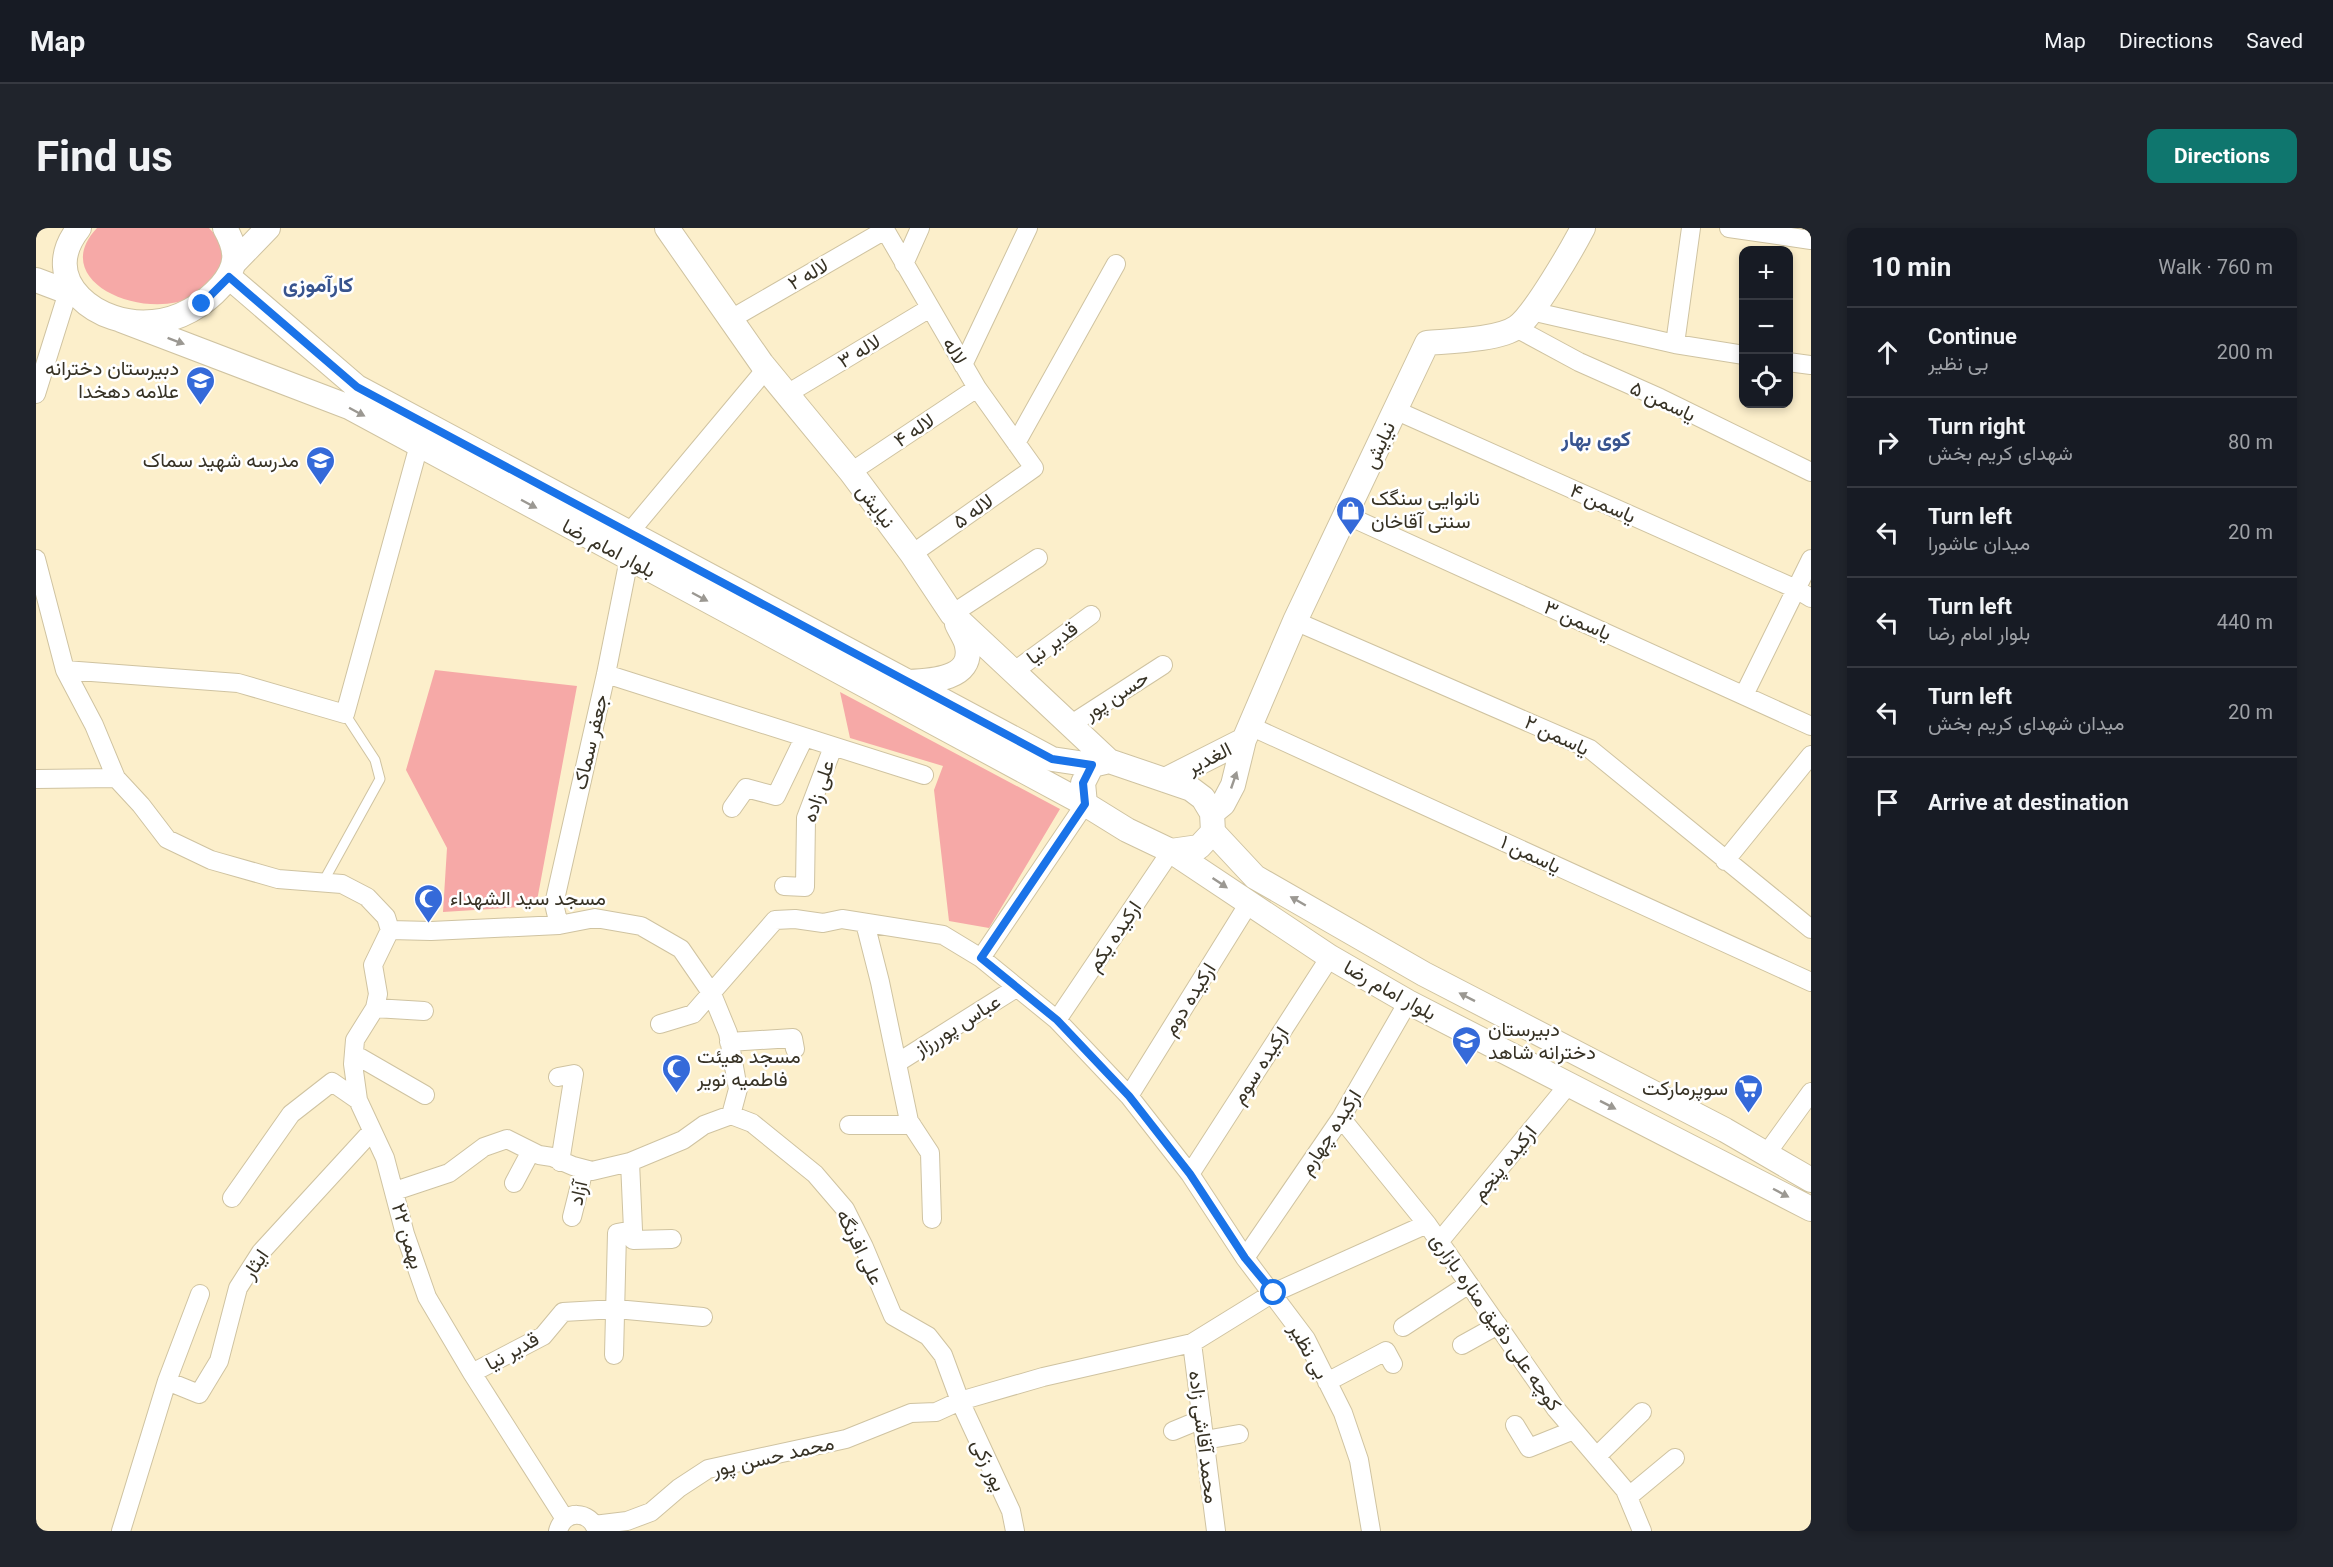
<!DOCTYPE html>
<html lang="en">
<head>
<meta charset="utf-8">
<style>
	:root { --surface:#171b24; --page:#20242c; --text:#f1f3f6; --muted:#9ea1a6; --line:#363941; --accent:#0f766e }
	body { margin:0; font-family:Roboto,Vazirmatn,sans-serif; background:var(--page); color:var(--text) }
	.controls { position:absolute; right:18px; top:18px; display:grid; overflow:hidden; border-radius:12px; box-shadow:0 3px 9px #0003 }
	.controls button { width:54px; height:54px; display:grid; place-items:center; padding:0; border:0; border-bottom:2px solid var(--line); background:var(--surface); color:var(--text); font:30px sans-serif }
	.stop { position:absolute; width:18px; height:18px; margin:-14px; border:4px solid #1a73e8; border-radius:50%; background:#fff }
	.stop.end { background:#1a73e8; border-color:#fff; box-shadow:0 2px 6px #0008 }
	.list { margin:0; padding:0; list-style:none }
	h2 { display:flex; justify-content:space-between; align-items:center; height:78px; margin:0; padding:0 24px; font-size:26px }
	h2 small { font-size:20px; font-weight:400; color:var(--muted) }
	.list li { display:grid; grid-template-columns:39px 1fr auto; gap:18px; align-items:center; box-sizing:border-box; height:90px; padding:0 24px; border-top:2px solid var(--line) }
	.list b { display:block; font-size:22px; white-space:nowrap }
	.list p { margin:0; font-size:20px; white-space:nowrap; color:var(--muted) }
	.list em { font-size:20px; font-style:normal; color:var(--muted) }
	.icon { flex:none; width:33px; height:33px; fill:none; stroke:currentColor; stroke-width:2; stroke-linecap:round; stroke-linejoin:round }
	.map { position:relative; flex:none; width:1775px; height:1303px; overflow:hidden; border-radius:12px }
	header { display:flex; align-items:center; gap:36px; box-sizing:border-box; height:84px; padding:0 30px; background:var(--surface); border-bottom:2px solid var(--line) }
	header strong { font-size:28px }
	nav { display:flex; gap:33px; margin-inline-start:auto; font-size:21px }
	.intro { display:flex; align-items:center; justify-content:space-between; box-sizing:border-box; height:144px; padding:0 36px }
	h1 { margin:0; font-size:42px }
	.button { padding:15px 27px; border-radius:12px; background:var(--accent); color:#fff; font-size:21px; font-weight:700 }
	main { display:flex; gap:36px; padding:0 36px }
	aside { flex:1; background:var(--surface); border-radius:12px; box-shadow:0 3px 9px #0003 }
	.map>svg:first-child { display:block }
	.green { fill:#f6a9a7 }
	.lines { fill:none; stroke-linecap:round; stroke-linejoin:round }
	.lane-casing { stroke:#cfc3a1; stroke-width:11 }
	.street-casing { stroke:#cfc3a1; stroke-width:20 }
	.secondary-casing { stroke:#cfc3a1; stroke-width:26 }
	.lane { stroke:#fff; stroke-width:9 }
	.street { stroke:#fff; stroke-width:18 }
	.secondary { stroke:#fff; stroke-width:24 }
	.oneway { fill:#9b9892 }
	.route { stroke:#1a73e8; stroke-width:8 }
	.labels { text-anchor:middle; stroke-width:5; stroke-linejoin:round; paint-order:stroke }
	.street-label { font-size:20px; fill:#373225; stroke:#fff }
	.poi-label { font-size:20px; fill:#373225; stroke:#fff; text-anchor:start }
	.neighbourhood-label { font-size:21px; font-weight:bold; fill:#38548e; stroke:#fff }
</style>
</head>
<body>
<header>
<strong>Map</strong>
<nav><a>Map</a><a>Directions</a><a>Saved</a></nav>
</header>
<div class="intro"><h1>Find us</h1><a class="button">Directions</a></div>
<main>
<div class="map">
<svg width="1775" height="1303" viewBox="0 0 1775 1303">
	<rect width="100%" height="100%" fill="#fcefcb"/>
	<path class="green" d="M61,0H173C185,12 191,24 184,41C155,112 0,64 61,0Z
		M399,442L541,458L500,678L407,684L411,620L370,542Z
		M804,464L1024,581L953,700L913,693L898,562L907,538L814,510Z"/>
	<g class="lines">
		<defs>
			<path id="lane" d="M286,656L344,551L339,532L309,486"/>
			<path id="street" d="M848,0L941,160L998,240L876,326
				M1693,0L1775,12
				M868,36L884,0
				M1495,83L1639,116L1708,127
				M695,91L849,2
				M1480,100L1543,134L1624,170L1775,244
				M1639,116L1655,0
				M1752,134L1775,137
				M927,137L992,0
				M0,166L32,64
				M751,166L894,80
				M1359,182L1760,361L1775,370
				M980,215L1080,36
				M815,244L941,160
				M1310,287L1775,498
				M593,305L730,141
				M0,331L29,442L58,497L80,550L105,577L131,611L175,632L242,651L306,656L331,669L350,689L354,702L395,703L523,697L559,690L605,698L645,721L676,766L692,805L702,861L695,887
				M916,386L1002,330
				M1259,393L1554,521L1775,701
				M29,442L202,455L309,486L383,217
				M977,444L1055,387
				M570,446L888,547
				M1708,467L1775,331
				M1034,497L1127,437
				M1214,498L1775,754
				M0,551L80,550
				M696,580L710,560L740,568L768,510
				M1689,633L1775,527
				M748,658L769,659L770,590L797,519
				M829,695L844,754L873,893L894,925L896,991
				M523,697L518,676L570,446L593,331
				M354,702L337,737L342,766L339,780L319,812L317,836L322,872L349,930L369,1006L391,1069L436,1145L529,1291
				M945,730L1049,576
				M339,780L388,783
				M1021,792L1135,623
				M624,796L657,786L739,692L759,691L787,695L806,691L907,707L945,730L1021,792L1093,868L1154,946L1209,1030L1270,1111L1307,1185L1323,1232L1335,1303
				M693,814L757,810L759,821
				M318,826L389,867
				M861,835L980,760
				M522,849L538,846L524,934
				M1093,868L1213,675
				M695,887L716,895L779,946L809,981L828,1019L857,1088L892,1108L907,1127L924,1173L975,1283L979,1303
				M1305,890L1391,996L1520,1181L1589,1262L1606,1303
				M813,897H876
				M1731,925L1775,864
				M1154,946L1294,729
				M478,955L495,923
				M359,963L413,945L448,919L471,911L503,927L516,929L537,938L556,943L594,934L647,912L668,897L695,887
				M196,970L255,886L296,854L322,872
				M536,989L548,941
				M597,1002V1012L636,1011
				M1403,1014L1533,856
				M1209,1030L1305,890L1372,774
				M1367,1099L1433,1056
				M1156,1115L1180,1303
				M1426,1117L1462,1097
				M578,1127L581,1005L597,1002L594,934
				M436,1145L507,1108L527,1084L580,1081L667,1089
				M131,1153L163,1166L183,1133L202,1060L225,1024L336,903
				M1291,1154L1350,1123L1357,1136
				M1479,1197L1493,1220L1538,1202
				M1137,1203L1166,1191
				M1169,1212L1203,1206
				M1561,1228L1606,1184
				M1592,1269L1639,1230
				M558,1297L591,1293L615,1284L643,1260L672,1241L810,1211L875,1185L900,1184L924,1173L1007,1149L1156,1115L1237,1065L1391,996
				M85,1303L131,1153L164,1066
				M522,1303C528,1281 554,1282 561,1303"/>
			<path id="secondary" d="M43,0C0,54 64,100 117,94C143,92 168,77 185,58C202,38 202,23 189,0
				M631,0L726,136L815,244L876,326L916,386L1073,533
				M199,34L232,0
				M193,49L321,159L1016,531L1056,537
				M0,52L32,64
				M85,92L313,179L1049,576L1091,602L1135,623L1163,619L1177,604L1176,585L1167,570L1155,561L1073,533L1056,537L1047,555L1049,576
				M872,454C895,453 938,451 931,418C930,411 924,403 921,396
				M1129,552L1208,512
				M1176,585L1187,576L1197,557L1208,512L1259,393L1391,115C1413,113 1463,112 1481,99C1498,87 1536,21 1547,0
				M1177,604L1219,649L1388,746L1689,902L1775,952
				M1135,623L1294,729L1372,774L1775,981"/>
		</defs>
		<use href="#lane" class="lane-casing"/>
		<use href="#street" class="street-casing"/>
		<use href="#secondary" class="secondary-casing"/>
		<use href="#lane" class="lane"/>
		<use href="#street" class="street"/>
		<use href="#secondary" class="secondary"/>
	</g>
	<defs><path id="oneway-solid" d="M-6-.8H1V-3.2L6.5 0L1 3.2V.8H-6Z" transform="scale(1.5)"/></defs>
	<g class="oneway">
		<use href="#oneway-solid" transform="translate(140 113) rotate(21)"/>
		<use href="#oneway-solid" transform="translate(321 184) rotate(28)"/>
		<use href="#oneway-solid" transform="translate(493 276) rotate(28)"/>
		<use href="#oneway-solid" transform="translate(664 369) rotate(28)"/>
		<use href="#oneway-solid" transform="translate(1198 552) rotate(-71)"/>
		<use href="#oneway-solid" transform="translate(1184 655) rotate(34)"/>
		<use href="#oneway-solid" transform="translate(1262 673) rotate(-150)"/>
		<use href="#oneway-solid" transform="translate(1431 769) rotate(-153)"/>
		<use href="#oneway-solid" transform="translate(1572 877) rotate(27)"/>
		<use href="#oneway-solid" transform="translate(1745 965) rotate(28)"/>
	</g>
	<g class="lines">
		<path class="route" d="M166,76L193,49L321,159L1016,531L1056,537L1047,555L1049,576L945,730L1021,792L1093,868L1154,946L1209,1030L1238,1065"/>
	</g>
	<defs>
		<symbol id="school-pin" viewBox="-11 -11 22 30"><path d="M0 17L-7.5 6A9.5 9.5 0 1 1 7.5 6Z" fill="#356ad9" stroke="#fff"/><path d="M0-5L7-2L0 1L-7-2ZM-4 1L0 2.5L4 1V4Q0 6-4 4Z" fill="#fff"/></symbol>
		<symbol id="shop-pin" viewBox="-11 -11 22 30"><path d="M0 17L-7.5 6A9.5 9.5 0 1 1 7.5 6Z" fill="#356ad9" stroke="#fff"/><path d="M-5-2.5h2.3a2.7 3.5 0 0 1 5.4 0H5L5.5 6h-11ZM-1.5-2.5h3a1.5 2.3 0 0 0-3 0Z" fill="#fff"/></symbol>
		<symbol id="mosque-pin" viewBox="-11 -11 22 30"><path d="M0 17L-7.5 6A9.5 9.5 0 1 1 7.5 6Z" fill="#356ad9" stroke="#fff"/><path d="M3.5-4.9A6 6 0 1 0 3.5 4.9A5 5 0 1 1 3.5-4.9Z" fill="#fff"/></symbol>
		<symbol id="supermarket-pin" viewBox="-11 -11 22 30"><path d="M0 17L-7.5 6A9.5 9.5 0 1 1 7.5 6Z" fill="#356ad9" stroke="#fff"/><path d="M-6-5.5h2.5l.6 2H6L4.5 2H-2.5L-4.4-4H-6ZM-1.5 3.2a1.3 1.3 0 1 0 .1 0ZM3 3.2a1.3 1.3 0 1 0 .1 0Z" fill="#fff"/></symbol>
	</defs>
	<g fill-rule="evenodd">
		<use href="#school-pin" x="148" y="136" width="33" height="45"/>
		<use href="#school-pin" x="268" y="216" width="33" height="45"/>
		<use href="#shop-pin" x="1298" y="266" width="33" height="45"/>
		<use href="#mosque-pin" x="376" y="654" width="33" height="45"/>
		<use href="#school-pin" x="1414" y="796" width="33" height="45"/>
		<use href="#mosque-pin" x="624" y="824" width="33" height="45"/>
		<use href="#supermarket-pin" x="1696" y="844" width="33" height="45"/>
	</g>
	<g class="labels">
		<g class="street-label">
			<text transform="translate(772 46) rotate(-30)" y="7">لاله ۲</text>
			<text transform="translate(823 123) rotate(-31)" y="7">لاله ۳</text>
			<text transform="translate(919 123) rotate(60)" y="7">لاله</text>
			<text transform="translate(1627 173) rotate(25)" y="7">یاسمن ۵</text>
			<text transform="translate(878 202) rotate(-34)" y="7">لاله ۴</text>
			<text transform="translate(1343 217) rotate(-65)" y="7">نیایش</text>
			<text transform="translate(1567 275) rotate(24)" y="7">یاسمن ۴</text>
			<text transform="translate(840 278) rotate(53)" y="7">نیایش</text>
			<text transform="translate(937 283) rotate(-35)" y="7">لاله ۵</text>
			<text transform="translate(573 320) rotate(28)" y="7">بلوار امام رضا</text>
			<text transform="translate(1542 392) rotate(24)" y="7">یاسمن ۳</text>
			<text transform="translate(1016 415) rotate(-36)" y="7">قدیر نیا</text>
			<text transform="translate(1080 467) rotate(-33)" y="7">حسن پور</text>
			<text transform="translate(1521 507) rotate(25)" y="7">یاسمن ۲</text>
			<text transform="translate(554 514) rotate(-77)" y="7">جعفر سماک</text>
			<text transform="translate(1173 530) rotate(-27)" y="7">الغدیر</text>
			<text transform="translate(782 563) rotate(-72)" y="7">علی زاده</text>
			<text transform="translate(1495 626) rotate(25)" y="7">یاسمن ۱</text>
			<text transform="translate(1078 708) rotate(-56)" y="7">ارکیده یکم</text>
			<text transform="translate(1354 762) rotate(29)" y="7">بلوار امام رضا</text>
			<text transform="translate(1153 771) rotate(-58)" y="7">ارکیده دوم</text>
			<text transform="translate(921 797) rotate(-32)" y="7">عباس پوررزاز</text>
			<text transform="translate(1224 837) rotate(-57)" y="7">ارکیده سوم</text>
			<text transform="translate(1294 904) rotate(-57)" y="7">ارکیده چهارم</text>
			<text transform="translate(1468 935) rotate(-51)" y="7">ارکیده پنجم</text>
			<text transform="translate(542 965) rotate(-77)" y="7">آزاد</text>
			<text transform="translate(372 1008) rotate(73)" y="7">۲۲ بهمن</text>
			<text transform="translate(824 1019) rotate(64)" y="7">علی افرنگه</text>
			<text transform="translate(219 1036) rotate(-56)" y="7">ایثار</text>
			<text transform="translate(1460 1094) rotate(55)" y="7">کوچه علی دقیق مناره بازاری</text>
			<text transform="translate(476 1123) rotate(-29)" y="7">قدیر نیا</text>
			<text transform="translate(1273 1123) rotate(61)" y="7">بی نظیر</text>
			<text transform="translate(1168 1209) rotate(83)" y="7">محمد آقاشی زاده</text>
			<text transform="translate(737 1228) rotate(-13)" y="7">محمد حسن پور</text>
			<text transform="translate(953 1237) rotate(65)" y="7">پور زکی</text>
		</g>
		<g class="poi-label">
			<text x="143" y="147" text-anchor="end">دبیرستان دخترانه<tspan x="143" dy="23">علامه دهخدا</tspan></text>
			<text x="263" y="239" text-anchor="end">مدرسه شهید سماک</text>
			<text x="1335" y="277">نانوایی سنگک<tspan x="1335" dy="23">سنتی آقاخان</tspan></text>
			<text x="414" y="677">مسجد سید الشهداء</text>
			<text x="1452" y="808">دبیرستان<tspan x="1452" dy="23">دخترانه شاهد</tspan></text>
			<text x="661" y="835">مسجد هیئت<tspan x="661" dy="23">فاطمیه نویر</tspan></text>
			<text x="1692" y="867" text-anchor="end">سوپرمارکت</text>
		</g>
		<g class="neighbourhood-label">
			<text x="282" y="64">کارآموزی</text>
			<text x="1560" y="218">کوی بهار</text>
		</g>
	</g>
</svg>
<div class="controls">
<button>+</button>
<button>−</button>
<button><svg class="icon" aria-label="locate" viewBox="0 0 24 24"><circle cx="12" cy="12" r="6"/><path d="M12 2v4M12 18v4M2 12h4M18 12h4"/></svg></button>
</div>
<div class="stop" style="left:1238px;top:1065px"></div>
<div class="stop end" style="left:166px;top:76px"></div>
</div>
<aside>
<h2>10 min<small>Walk · 760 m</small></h2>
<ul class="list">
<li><svg class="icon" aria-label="ahead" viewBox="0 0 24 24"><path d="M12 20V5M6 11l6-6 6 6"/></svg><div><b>Continue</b><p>بی نظیر</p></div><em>200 m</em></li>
<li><svg class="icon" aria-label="right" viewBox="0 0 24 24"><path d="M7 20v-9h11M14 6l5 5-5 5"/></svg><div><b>Turn right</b><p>شهدای کریم بخش</p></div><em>80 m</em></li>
<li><svg class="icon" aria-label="left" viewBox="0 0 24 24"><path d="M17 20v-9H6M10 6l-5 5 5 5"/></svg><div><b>Turn left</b><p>میدان عاشورا</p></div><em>20 m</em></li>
<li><svg class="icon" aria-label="left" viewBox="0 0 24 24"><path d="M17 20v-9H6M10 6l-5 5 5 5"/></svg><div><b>Turn left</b><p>بلوار امام رضا</p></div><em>440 m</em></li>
<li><svg class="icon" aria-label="left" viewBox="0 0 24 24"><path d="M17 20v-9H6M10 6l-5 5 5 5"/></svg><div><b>Turn left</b><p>میدان شهدای کریم بخش</p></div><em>20 m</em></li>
<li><svg class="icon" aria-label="arrive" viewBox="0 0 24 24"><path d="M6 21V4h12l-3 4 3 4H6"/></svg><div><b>Arrive at destination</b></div></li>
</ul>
</aside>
</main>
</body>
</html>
